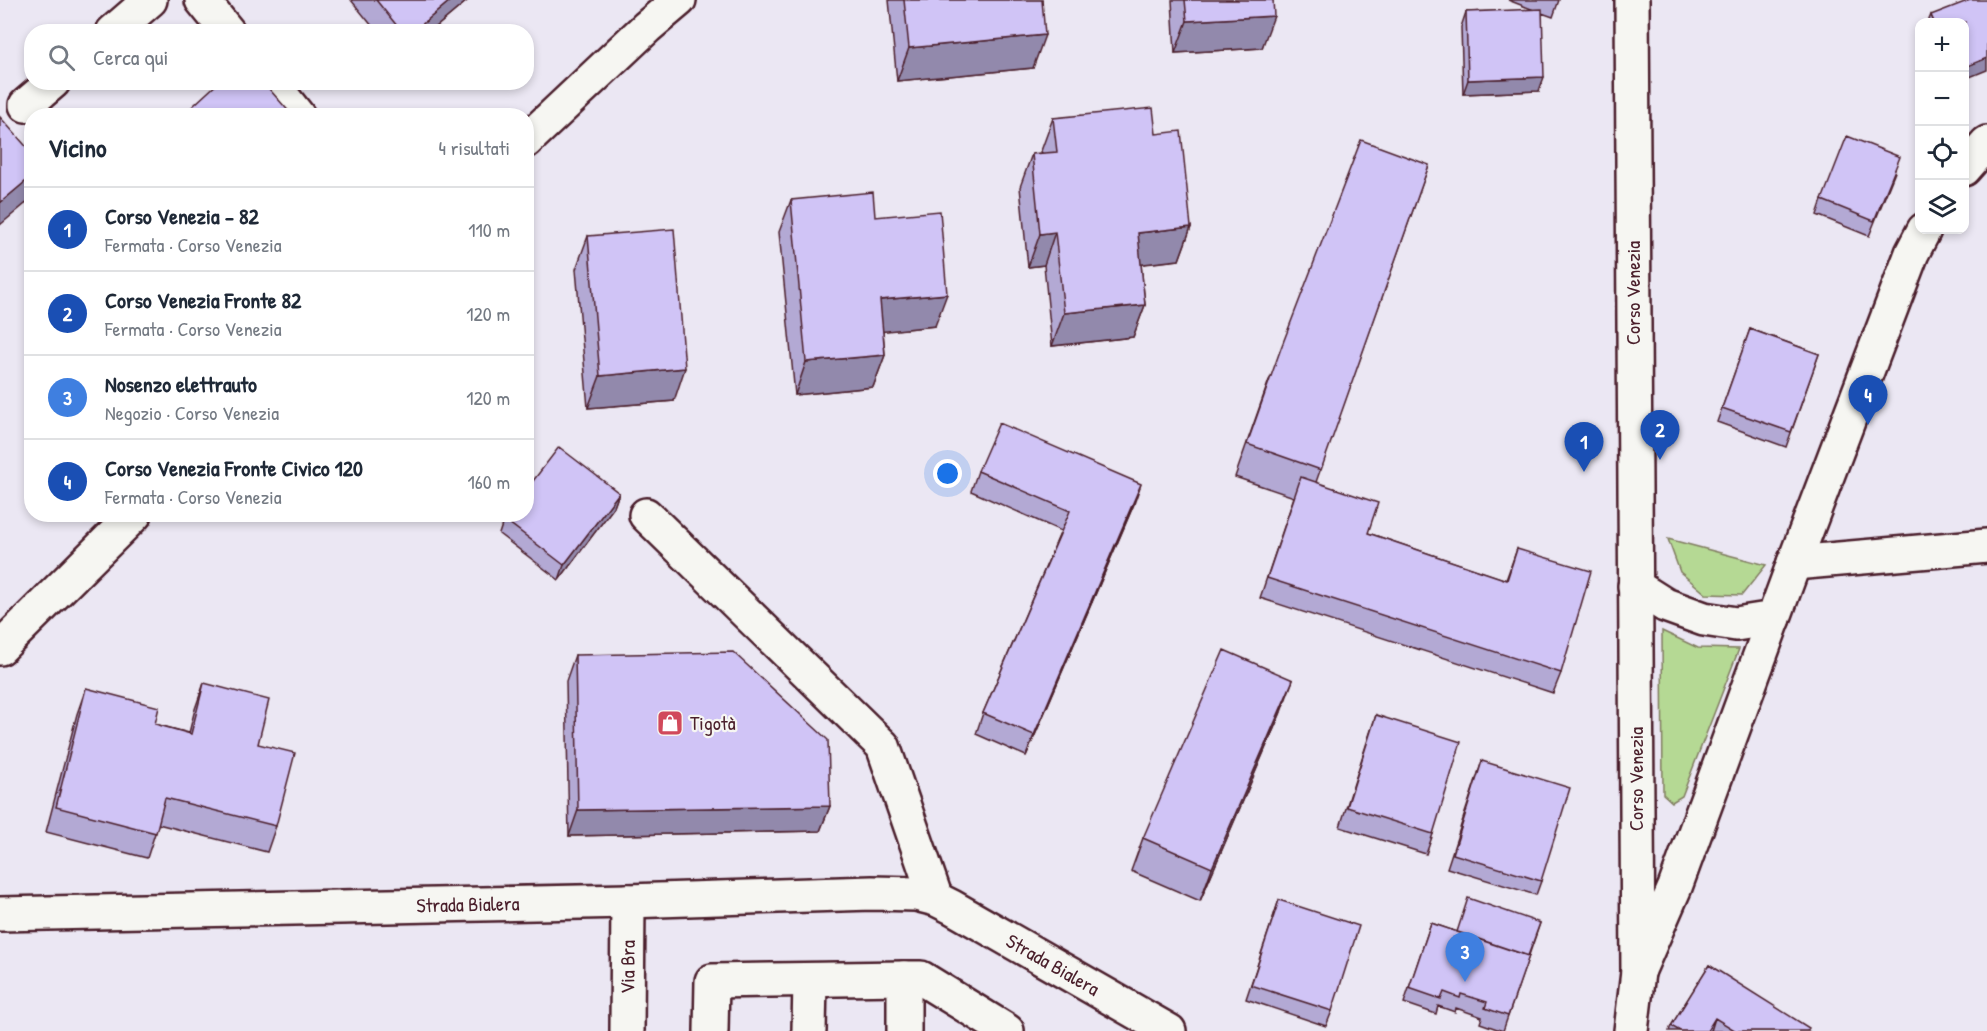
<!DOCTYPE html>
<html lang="it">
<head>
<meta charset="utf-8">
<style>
	:root { --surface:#fff; --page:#f2f2f3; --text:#1f2937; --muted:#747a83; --line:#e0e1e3; --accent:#111827 }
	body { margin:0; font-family:"Patrick Hand",sans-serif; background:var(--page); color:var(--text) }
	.controls { position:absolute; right:18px; top:18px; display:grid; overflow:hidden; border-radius:12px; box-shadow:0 3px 9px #0003 }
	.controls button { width:54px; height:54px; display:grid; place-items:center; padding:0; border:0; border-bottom:2px solid var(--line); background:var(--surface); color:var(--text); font:30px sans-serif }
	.you { position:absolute; left:948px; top:474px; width:21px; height:21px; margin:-15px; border:4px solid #fff; border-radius:50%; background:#1a73e8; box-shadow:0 0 0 9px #1a73e833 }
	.badge { display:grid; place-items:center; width:39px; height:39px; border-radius:50%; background:var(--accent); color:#fff; font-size:20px; font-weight:700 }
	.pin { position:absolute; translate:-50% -50px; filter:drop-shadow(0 2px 3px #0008) }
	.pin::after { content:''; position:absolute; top:32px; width:21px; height:18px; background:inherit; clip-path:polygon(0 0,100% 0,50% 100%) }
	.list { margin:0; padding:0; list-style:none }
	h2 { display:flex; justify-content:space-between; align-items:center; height:78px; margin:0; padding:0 24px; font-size:26px }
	h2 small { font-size:20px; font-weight:400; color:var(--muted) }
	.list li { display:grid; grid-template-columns:39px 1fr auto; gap:18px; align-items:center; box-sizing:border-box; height:84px; padding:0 24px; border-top:2px solid var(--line) }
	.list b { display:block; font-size:22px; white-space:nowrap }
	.list p { margin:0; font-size:20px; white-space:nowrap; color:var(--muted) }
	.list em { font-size:20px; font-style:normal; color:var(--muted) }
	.icon { flex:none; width:33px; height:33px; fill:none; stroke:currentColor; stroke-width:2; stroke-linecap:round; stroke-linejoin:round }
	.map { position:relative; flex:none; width:1987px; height:1031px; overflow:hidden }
	.search { position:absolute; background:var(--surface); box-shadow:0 3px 9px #0003; left:24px; top:24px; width:510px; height:66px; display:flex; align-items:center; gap:15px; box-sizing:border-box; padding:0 21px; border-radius:24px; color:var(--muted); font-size:22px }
	.panel { position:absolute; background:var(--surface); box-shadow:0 3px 9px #0003; left:24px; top:108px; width:510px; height:414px; border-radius:24px }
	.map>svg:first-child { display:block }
	.green { fill:#b5d994; stroke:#807c60; stroke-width:1.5 }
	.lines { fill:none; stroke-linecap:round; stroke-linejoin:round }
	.minor-casing { stroke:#4a1f2b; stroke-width:38 }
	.major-casing { stroke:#4a1f2b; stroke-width:38 }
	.minor { stroke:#f6f6f2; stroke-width:33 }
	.major { stroke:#f6f6f2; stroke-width:33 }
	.wall { fill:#b3a9d4; stroke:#4a1f2b; stroke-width:1.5 }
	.shaded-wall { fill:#9289ac; stroke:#4a1f2b; stroke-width:1.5 }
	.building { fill:#d0c4f6; stroke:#4a1f2b; stroke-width:1.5 }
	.labels { text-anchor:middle; stroke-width:4.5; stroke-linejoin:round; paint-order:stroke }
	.street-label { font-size:20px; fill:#4a1f2b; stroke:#f6f6f2 }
	.poi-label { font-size:20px; fill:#4a1f2b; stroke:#f6f6f2; text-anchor:start }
</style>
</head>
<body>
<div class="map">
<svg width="1987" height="1031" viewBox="0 0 1987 1031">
	<rect width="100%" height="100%" fill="#ebe7f3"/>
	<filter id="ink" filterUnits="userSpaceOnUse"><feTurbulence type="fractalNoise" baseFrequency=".0167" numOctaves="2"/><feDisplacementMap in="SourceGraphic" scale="12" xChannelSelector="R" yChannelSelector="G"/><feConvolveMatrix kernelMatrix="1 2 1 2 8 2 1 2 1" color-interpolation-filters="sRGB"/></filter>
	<g filter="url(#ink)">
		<path class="green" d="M1668,539L1766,565L1742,595L1706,594L1680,572Z
			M1662,631L1698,648L1739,649L1682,796L1672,802L1663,794Z"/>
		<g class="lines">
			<defs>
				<g id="minor">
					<path d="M202,0L228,32"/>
					<path d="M113,32L150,0"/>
					<path d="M271,82L298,116"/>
					<path d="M26,105L53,82"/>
					<path d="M526,141L647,27L679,0"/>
					<path d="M1964,169L1987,143"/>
					<path d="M646,515L883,746L936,899"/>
					<path d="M1794,563L1987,546"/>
					<path d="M1635,586L1665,605L1704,619L1736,624L1774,618"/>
					<path d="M0,648L135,514"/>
					<path id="s1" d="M0,914L628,901L872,893L916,894L936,899L952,907L1169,1031"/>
					<path d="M1638,972L1675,887L1794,563L1912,253L1924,230"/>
					<path id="s2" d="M627,1031L628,901"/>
					<path d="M711,1031L712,981L904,978H921L1007,1031"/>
					<path d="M809,1031L810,980"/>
					<path d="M904,1031V978"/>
				</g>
				<path id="major" d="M1631,1031L1638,972L1632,0"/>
			</defs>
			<use href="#minor" class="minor-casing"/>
			<use href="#major" class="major-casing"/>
			<use href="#minor" class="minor"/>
			<use href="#major" class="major"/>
		</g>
		<path class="wall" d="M351,0H468L430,32H377Z
			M889,0H1042L1033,68L897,81Z
			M1172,0H1273L1262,48L1175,53Z
			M1508,0H1559L1553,17L1542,13L1539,91L1463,94L1461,27L1466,12L1534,10Z
			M1931,15L1934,22H1928Z
			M1053,118L1156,134L1191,227L1179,260L1141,264L1145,305L1133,337L1052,346L1044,265L1028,267L1020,187L1032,154L1042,153L1041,151Z
			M1429,165L1316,482L1368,533L1506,580L1517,549L1561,673L1553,693L1260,598L1294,497L1235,477L1269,380Z
			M1895,172L1869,236L1817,215L1822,200Z
			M791,200L875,217L935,326L883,331L885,355L873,387L795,395L779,232Z
			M588,236L674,401L588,408L576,269Z
			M1750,329L1819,354L1786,447L1717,422Z
			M978,471L1134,504L1026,756L976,734L983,713L1061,531L971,491Z
			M619,493L614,507L559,580L499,534L504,519Z
			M575,655L830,806L820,831L569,836L566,681Z
			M204,683L258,744L276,826L267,852L158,824L147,858L46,832L77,714L86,688L155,724L189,733L195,709Z
			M1281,712L1200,901L1131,871L1143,838Z
			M1376,715L1433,834L1426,854L1340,827L1369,736Z
			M1482,761L1541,881L1536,895L1447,868Z
			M1279,900L1332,1011L1326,1026L1246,999Z
			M1431,923L1457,932L1540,923L1503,1031L1480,1023L1482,1017L1456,1008L1455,1012L1438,1006L1436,1014L1404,1003Z
			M1709,965L1808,1031H1669L1671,1026Z"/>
		<path class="shaded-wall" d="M451,0H468L430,32H413Z
			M1274,16L1262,48L1175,53L1187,21Z
			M1045,35L1033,68L897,81L909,48Z
			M1987,58V70L1965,79V67Z
			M1544,77L1539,91L1463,94L1468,80Z
			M32,176V196L31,199L0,225V203Z
			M1191,227L1179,260L1126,266L1138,233Z
			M1055,232L1044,265L1028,267L1040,234Z
			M947,294L935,326L868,333L880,300Z
			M1145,305L1133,337L1052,346L1064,313Z
			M885,355L873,387L795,395L806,362Z
			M685,368L674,401L588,408L600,376Z
			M1141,484L1134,504L1026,756L1034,735Z
			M619,493L614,507L559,580L564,565Z
			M1293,680L1281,712L1200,901L1212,868Z
			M830,806L820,831L569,836L578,810Z
			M1715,1018L1711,1031H1707Z"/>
		<path class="building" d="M376,0H451L413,32H402Z
			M904,0H1042L1045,35L909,48Z
			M1185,0H1273L1274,16L1187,21Z
			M1970,0H1987V58L1965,67V22H1934L1931,15Z
			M1542,9L1544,77L1468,80L1466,12Z
			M219,82H263L292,115L291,116H182Z
			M1153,108L1156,134L1181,131L1191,227L1138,233L1145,305L1064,313L1055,232L1040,234L1032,154L1057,152L1053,118Z
			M0,117L32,153V176L0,203Z
			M1847,136L1900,157L1874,221L1822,200Z
			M1361,140L1429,165L1321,470L1247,444L1281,348Z
			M873,192L875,217L940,211L947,294L880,300L885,355L806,362L791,200Z
			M674,229L685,368L600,376L588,236Z
			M1750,329L1819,354L1791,432L1722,408Z
			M999,423L1141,484L1034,735L983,713L1070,511L978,471Z
			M559,447L619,493L564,565L504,519L508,514H526V490Z
			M1301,477L1378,503L1368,533L1507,580L1517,549L1591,571L1561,673L1267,578Z
			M1224,650L1293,680L1212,868L1143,838Z
			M733,652L828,740L830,806L578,810L575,655Z
			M204,683L269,700L258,744L295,753L276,826L165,798L156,833L56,807L86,688L159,707L155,724L191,734Z
			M1376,715L1461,742L1433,834L1347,807Z
			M1482,761L1570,788L1541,881L1453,854Z
			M1468,898L1540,923L1528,956L1457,932Z
			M1279,900L1359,926L1332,1011L1251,985Z
			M1431,923L1529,956L1508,1016L1485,1008L1487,1002L1461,994L1460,998L1444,992L1441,999L1409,988Z
			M1709,965L1809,1028L1807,1031H1736L1715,1018L1707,1031H1680L1671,1026Z"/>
	</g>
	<defs>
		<symbol id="shop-square" viewBox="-11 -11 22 22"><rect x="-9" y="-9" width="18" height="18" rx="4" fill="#d1495b" stroke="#f6f6f2"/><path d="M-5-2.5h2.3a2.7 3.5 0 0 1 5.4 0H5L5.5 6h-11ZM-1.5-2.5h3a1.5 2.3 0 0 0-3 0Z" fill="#fff"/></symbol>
	</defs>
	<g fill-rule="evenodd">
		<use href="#shop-square" x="655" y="708" width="30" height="30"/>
	</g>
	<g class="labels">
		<g class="street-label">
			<text transform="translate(1633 293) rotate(-90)" y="7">Corso Venezia</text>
			<text transform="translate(1636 779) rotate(-90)" y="7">Corso Venezia</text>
			<text dy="7" stroke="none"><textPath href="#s1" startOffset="468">Strada Bialera</textPath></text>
			<text dy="7" stroke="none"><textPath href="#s1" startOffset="1071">Strada Bialera</textPath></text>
			<text dy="7" stroke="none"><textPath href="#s2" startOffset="64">Via Bra</textPath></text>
		</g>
		<g class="poi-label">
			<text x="690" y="730">Tigotà</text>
		</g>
	</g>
</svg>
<div class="controls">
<button>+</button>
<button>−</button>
<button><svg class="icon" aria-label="locate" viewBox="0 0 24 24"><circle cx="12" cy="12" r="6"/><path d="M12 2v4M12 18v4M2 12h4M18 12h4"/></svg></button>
<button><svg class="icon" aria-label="layers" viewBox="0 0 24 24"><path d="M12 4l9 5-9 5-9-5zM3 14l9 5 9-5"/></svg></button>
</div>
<div class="you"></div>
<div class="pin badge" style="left:1584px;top:472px;background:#1a4fb4">1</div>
<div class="pin badge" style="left:1660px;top:460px;background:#1a4fb4">2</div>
<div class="pin badge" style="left:1465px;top:982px;background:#3f7fe0">3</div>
<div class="pin badge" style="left:1868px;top:425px;background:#1a4fb4">4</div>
<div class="search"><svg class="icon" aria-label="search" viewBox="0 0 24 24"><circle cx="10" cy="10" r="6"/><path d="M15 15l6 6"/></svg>Cerca qui</div>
<section class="panel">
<h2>Vicino<small>4 risultati</small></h2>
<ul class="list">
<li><span class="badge" style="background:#1a4fb4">1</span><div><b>Corso Venezia – 82</b><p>Fermata · Corso Venezia</p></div><em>110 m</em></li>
<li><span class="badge" style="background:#1a4fb4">2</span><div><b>Corso Venezia Fronte 82</b><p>Fermata · Corso Venezia</p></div><em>120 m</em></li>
<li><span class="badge" style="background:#3f7fe0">3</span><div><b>Nosenzo elettrauto</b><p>Negozio · Corso Venezia</p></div><em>120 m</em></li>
<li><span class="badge" style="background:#1a4fb4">4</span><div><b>Corso Venezia Fronte Civico 120</b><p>Fermata · Corso Venezia</p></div><em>160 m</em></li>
</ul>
</section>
</div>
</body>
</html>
